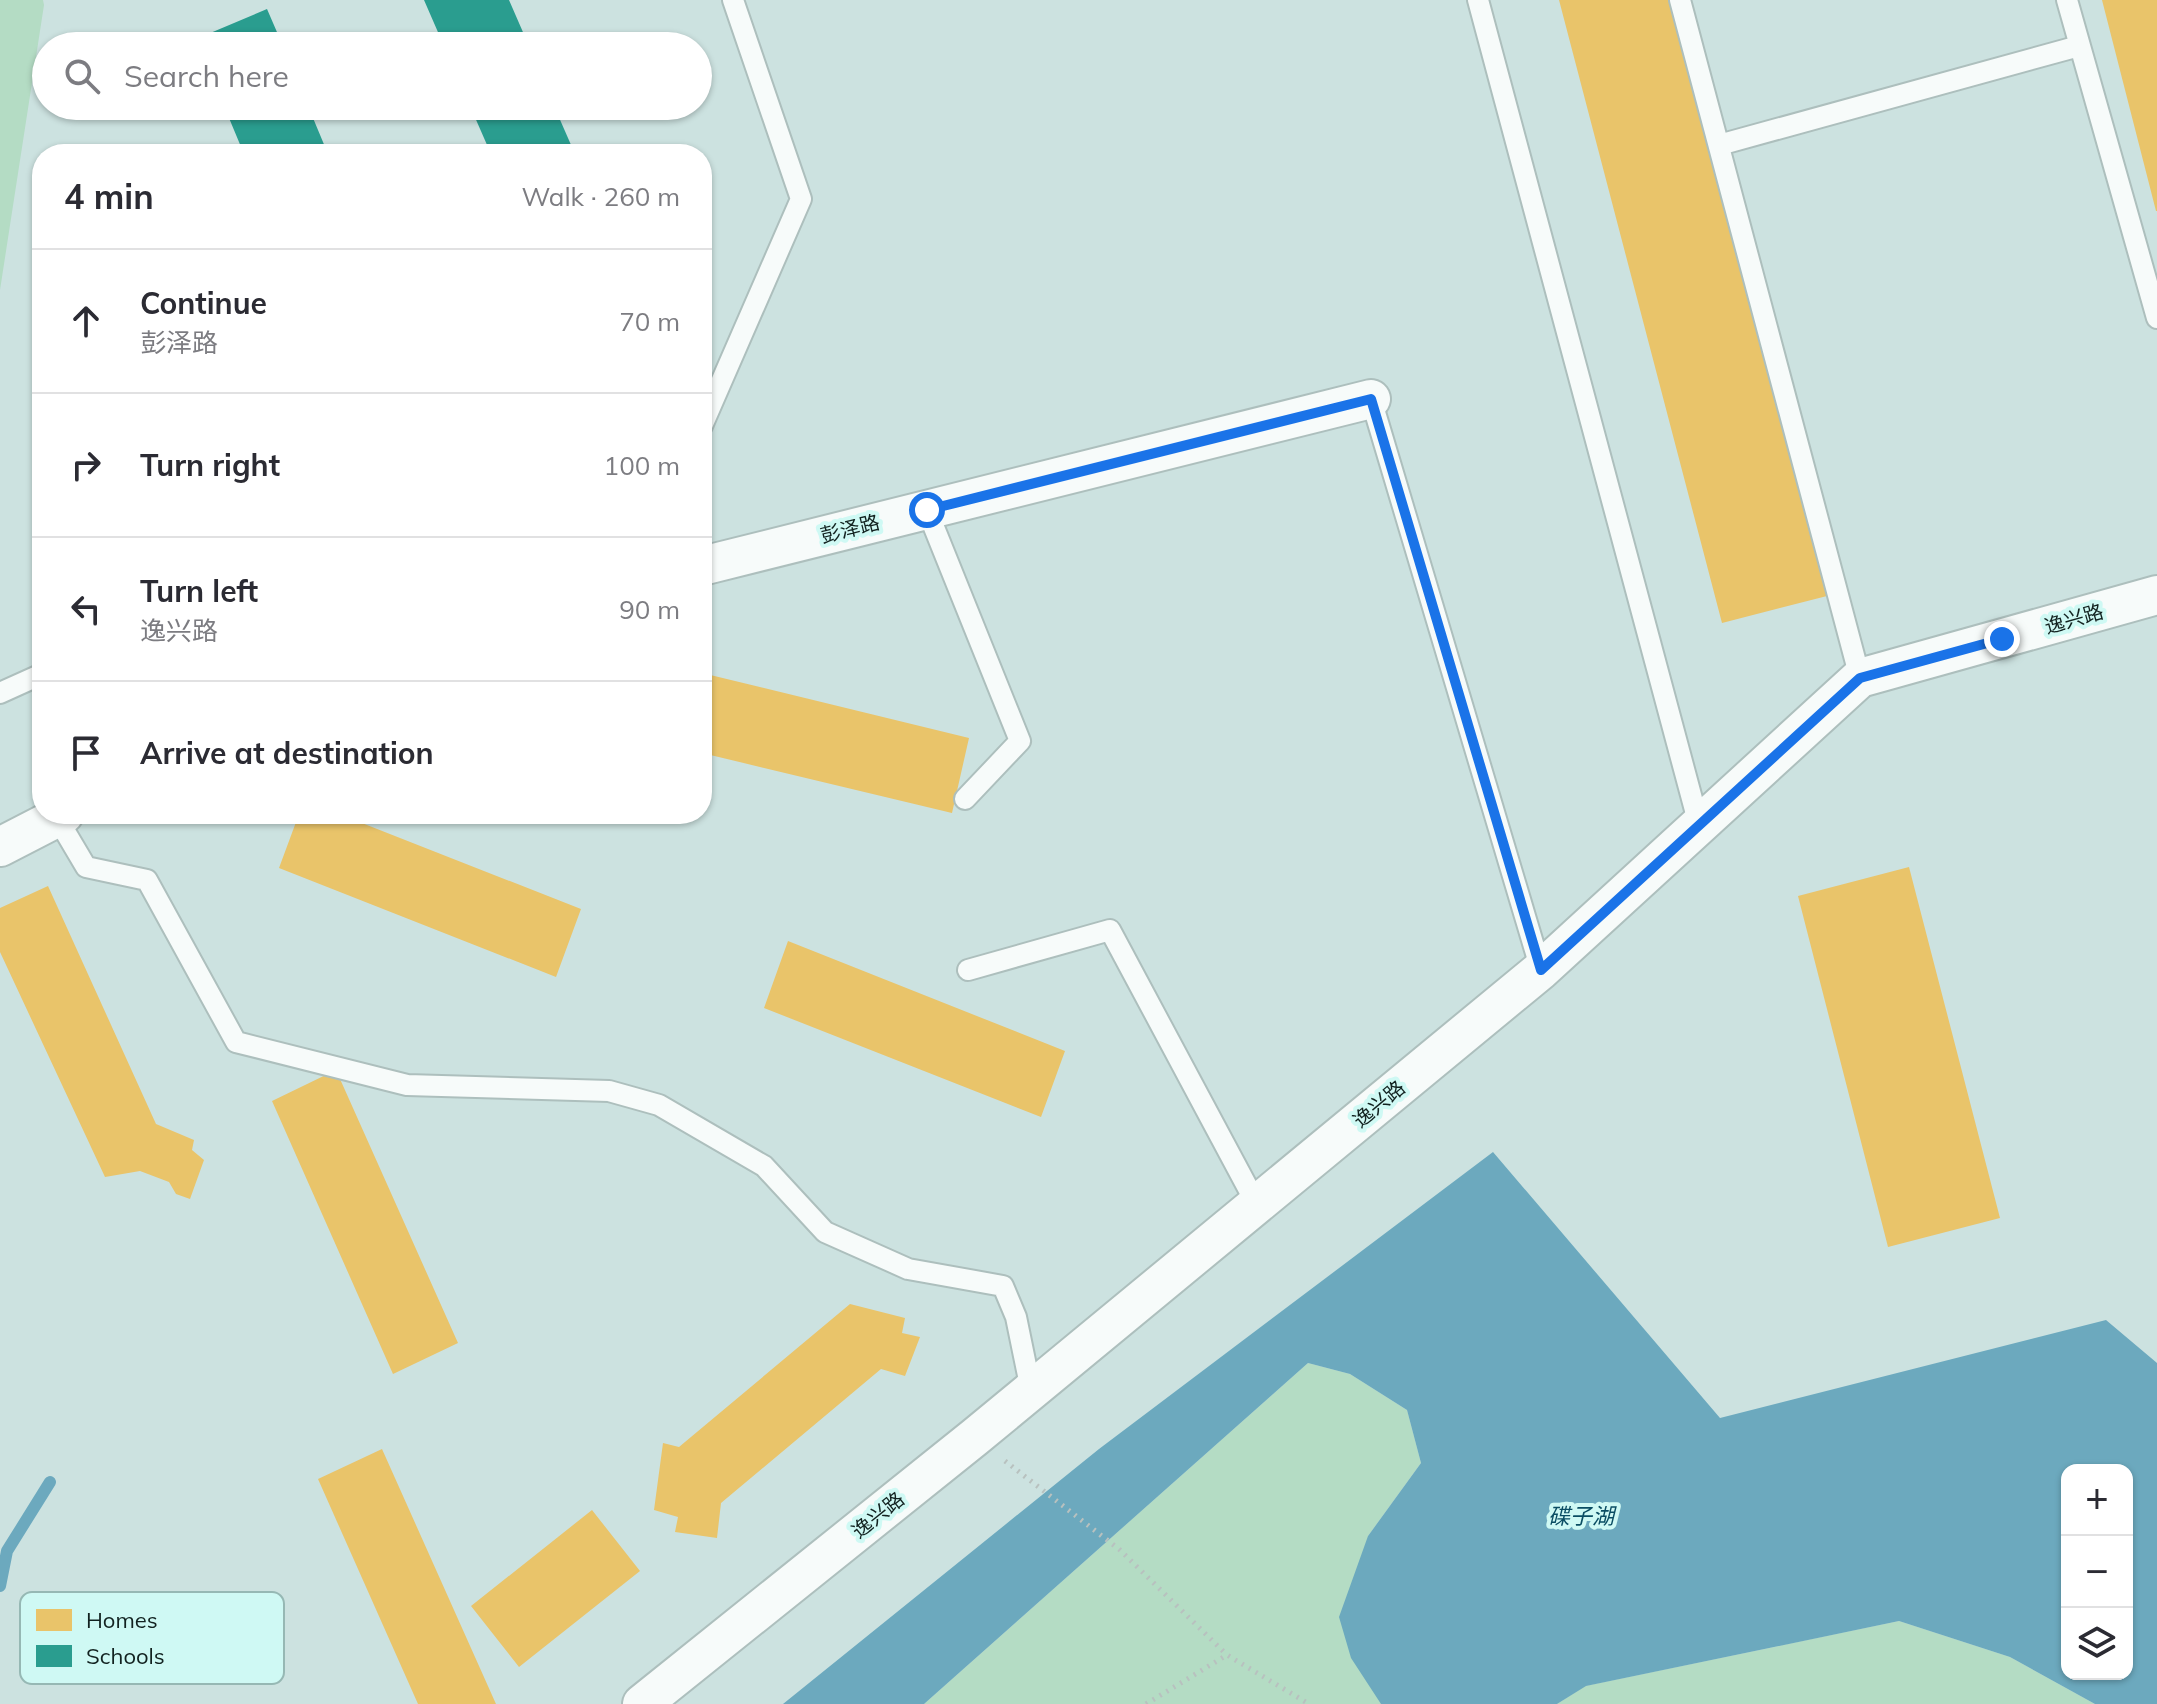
<!DOCTYPE html>
<html lang="en">
<head>
<meta charset="utf-8">
<style>
	:root { --surface:#fff; --page:#f2f2f3; --text:#2b2b33; --muted:#7c7c81; --line:#e1e1e2 }
	body { margin:0; font-family:Mulish,"Noto Sans SC",sans-serif; background:var(--page); color:var(--text) }
	.controls { position:absolute; right:24px; bottom:24px; display:grid; overflow:hidden; border-radius:16px; box-shadow:0 2px 6px #0004 }
	.controls button { width:72px; height:72px; display:grid; place-items:center; padding:0; border:0; border-bottom:2px solid var(--line); background:var(--surface); color:var(--text); font:40px sans-serif }
	.stop { position:absolute; width:24px; height:24px; margin:-18px; border:6px solid #1a73e8; border-radius:50%; background:#fff }
	.stop.end { background:#1a73e8; border-color:#fff; box-shadow:0 2px 8px #0008 }
	.list { margin:0; padding:0; list-style:none }
	h2 { display:flex; justify-content:space-between; align-items:center; height:104px; margin:0; padding:0 32px; font-size:34px }
	h2 small { font-size:26px; font-weight:400; color:var(--muted) }
	.list li { display:grid; grid-template-columns:52px 1fr auto; gap:24px; align-items:center; box-sizing:border-box; height:144px; padding:0 32px; border-top:2px solid var(--line) }
	.list b { display:block; font-size:30px; white-space:nowrap }
	.list p { margin:0; font-size:26px; white-space:nowrap; color:var(--muted) }
	.list em { font-size:26px; font-style:normal; color:var(--muted) }
	.icon { flex:none; width:44px; height:44px; fill:none; stroke:currentColor; stroke-width:2; stroke-linecap:round; stroke-linejoin:round }
	.map { position:relative; flex:none; width:2157px; height:1704px; overflow:hidden }
	.search { position:absolute; background:var(--surface); box-shadow:0 2px 6px #0004; left:32px; top:32px; width:680px; height:88px; display:flex; align-items:center; gap:20px; box-sizing:border-box; padding:0 28px; border-radius:44px; color:var(--muted); font-size:30px }
	.panel { position:absolute; background:var(--surface); box-shadow:0 2px 6px #0004; left:32px; top:144px; width:680px; height:680px; border-radius:32px }
	.map>svg:first-child { display:block }
	.green { fill:#b4dcc4 }
	.water { fill:#6ca9be; fill-rule:evenodd }
	.homes { fill:#e9c46a }
	.schools { fill:#2a9d8f }
	.lines { fill:none; stroke-linecap:round; stroke-linejoin:round }
	.stream { stroke:#6ca9be; stroke-width:12 }
	.service-casing { stroke:#adbfbd; stroke-width:24 }
	.minor-casing { stroke:#adbfbd; stroke-width:42 }
	.path { stroke:#b8c1bf; stroke-width:5; stroke-dasharray:2 6; stroke-linecap:butt }
	.service { stroke:#f7fbfa; stroke-width:20 }
	.minor { stroke:#f7fbfa; stroke-width:38 }
	.route { stroke:#1a73e8; stroke-width:10 }
	.labels { text-anchor:middle; stroke-width:8; stroke-linejoin:round; paint-order:stroke }
	.street-label { font-size:20px; fill:#122220; stroke:#cff9f4 }
	.water-label { font-size:22px; font-style:italic; fill:#0a4d63; stroke:#cff9f4 }
	.key { fill:#cff9f4; stroke:#96b8b4; stroke-width:2 }
	.key-label { font-size:22px; fill:#122220 }
</style>
</head>
<body>
<div class="map">
<svg width="2157" height="1704" viewBox="0 0 2157 1704">
	<rect width="100%" height="100%" fill="#cce2e0"/>
	<path class="green" d="M0,0H43L44,5L0,290Z
		M1308,1363L1350,1374L1407,1410L1421,1463L1368,1536L1381,1704H924Z
		M1899,1621L2010,1657L2095,1704H1557L1585,1686Z"/>
	<path class="water" d="M1493,1152L1720,1418L2106,1320L2157,1363V1704H2095L2010,1657L1899,1621L1586,1686L1557,1704H1381L1351,1658L1339,1617L1368,1536L1421,1463L1407,1410L1350,1374L1308,1363L924,1704H783L1099,1449ZM2067,1470H2127V1674H2067Z"/>
	<path class="homes" d="M1559,0H1671L1827,596L1722,623Z
		M2102,0H2157V211H2156Z
		M702,673L969,738L952,813L702,753Z
		M299,814H339L581,909L556,977L279,868Z
		M1909,867L2000,1218L1888,1247L1798,896Z
		M48,886L156,1124L194,1140L192,1150L204,1160L190,1199L176,1194L169,1182L140,1171L105,1177L0,952V908Z
		M788,941L1065,1051L1041,1117L764,1008Z
		M336,1070L458,1343L393,1374L272,1101Z
		M850,1304L905,1318L902,1333L920,1337L905,1376L881,1369L721,1503L717,1538L675,1532L678,1517L654,1510L663,1443L679,1447Z
		M382,1449L496,1704H418L318,1479Z
		M592,1510L640,1571L519,1667L471,1606Z"/>
	<path class="schools" d="M424,0H509L529,46H444Z
		M267,9L283,46H198L196,39Z
		M224,106H308L328,154H244Z
		M470,106H554L575,154H491Z"/>
	<g class="lines">
		<path class="stream" d="M0,1586L7,1551L50,1482"/>
		<defs>
			<path id="service" d="M1478,0L1699,825
				M1680,0L1860,678
				M2067,0L2157,318
				M1719,145L2079,46
				M1371,399L1541,970
				M702,426L801,199L733,0
				M927,510L1020,741L965,799
				M0,693L42,674
				M57,818L86,867L147,880L236,1042L407,1085L609,1091L659,1105L764,1166L825,1232L908,1269L1003,1286L1016,1317L1031,1390
				M968,970L1110,930L1257,1205"/>
			<path id="minor" d="M702,566L1371,399
				M0,847L64,814
				M642,1704L975,1437L1541,970L1860,678L2157,595"/>
		</defs>
		<use href="#service" class="service-casing"/>
		<use href="#minor" class="minor-casing"/>
		<path class="path" d="M1005,1461L1120,1550L1227,1655
			M1146,1704L1227,1655L1309,1704"/>
		<use href="#service" class="service"/>
		<use href="#minor" class="minor"/>
	</g>
	<g class="lines">
		<path class="route" d="M927,510L1371,399L1541,970L1860,678L2002,639"/>
	</g>
	<g class="labels">
		<g class="street-label">
			<text transform="translate(850 529) rotate(-14)" y="7">彭泽路</text>
			<text transform="translate(2074 619) rotate(-16)" y="7">逸兴路</text>
			<text transform="translate(1379 1104) rotate(-40)" y="7">逸兴路</text>
			<text transform="translate(878 1515) rotate(-39)" y="7">逸兴路</text>
		</g>
		<g class="water-label">
			<text x="1581" y="1524">碟子湖</text>
		</g>
	</g>
	<rect x="20" y="1592" width="264" height="92" rx="12" class="key"/>
	<rect x="36" y="1609" width="36" height="22" fill="#e9c46a"/>
	<rect x="36" y="1645" width="36" height="22" fill="#2a9d8f"/>
	<g class="key-label">
		<text x="86" y="1628">Homes</text>
		<text x="86" y="1664">Schools</text>
	</g>
</svg>
<div class="controls">
<button>+</button>
<button>−</button>
<button><svg class="icon" aria-label="layers" viewBox="0 0 24 24"><path d="M12 4l9 5-9 5-9-5zM3 14l9 5 9-5"/></svg></button>
</div>
<div class="stop" style="left:927px;top:510px"></div>
<div class="stop end" style="left:2002px;top:639px"></div>
<div class="search"><svg class="icon" aria-label="search" viewBox="0 0 24 24"><circle cx="10" cy="10" r="6"/><path d="M15 15l6 6"/></svg>Search here</div>
<section class="panel">
<h2>4 min<small>Walk · 260 m</small></h2>
<ul class="list">
<li><svg class="icon" aria-label="ahead" viewBox="0 0 24 24"><path d="M12 20V5M6 11l6-6 6 6"/></svg><div><b>Continue</b><p>彭泽路</p></div><em>70 m</em></li>
<li><svg class="icon" aria-label="right" viewBox="0 0 24 24"><path d="M7 20v-9h11M14 6l5 5-5 5"/></svg><div><b>Turn right</b></div><em>100 m</em></li>
<li><svg class="icon" aria-label="left" viewBox="0 0 24 24"><path d="M17 20v-9H6M10 6l-5 5 5 5"/></svg><div><b>Turn left</b><p>逸兴路</p></div><em>90 m</em></li>
<li><svg class="icon" aria-label="arrive" viewBox="0 0 24 24"><path d="M6 21V4h12l-3 4 3 4H6"/></svg><div><b>Arrive at destination</b></div></li>
</ul>
</section>
</div>
</body>
</html>
